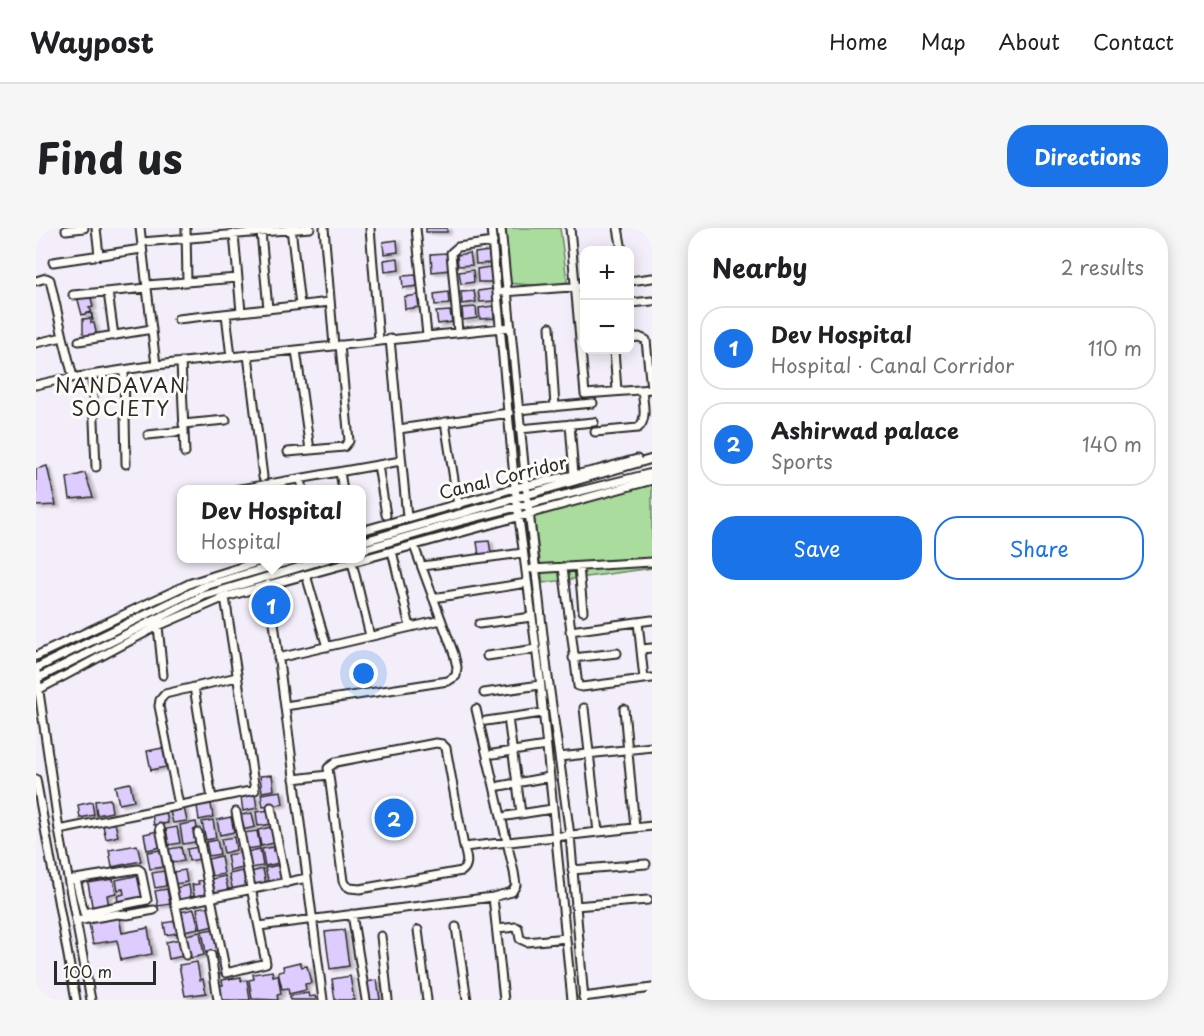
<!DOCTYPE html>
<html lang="en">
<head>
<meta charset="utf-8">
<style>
	:root { --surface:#fff; --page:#f6f6f6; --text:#202124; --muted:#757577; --line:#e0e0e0; --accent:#1a73e8 }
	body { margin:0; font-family:"Playpen Sans",sans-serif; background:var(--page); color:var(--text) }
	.controls { position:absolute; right:18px; top:18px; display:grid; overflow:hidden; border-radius:12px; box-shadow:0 3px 15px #0003 }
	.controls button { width:54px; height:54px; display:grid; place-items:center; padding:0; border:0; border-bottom:2px solid var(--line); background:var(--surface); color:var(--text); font:30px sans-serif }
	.scale { position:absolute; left:18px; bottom:15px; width:102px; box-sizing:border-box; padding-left:6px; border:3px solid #2b2b2b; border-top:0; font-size:16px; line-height:21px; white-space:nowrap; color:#2b2b2b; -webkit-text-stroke:4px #fdfcf7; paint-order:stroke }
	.you { position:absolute; left:328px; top:446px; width:21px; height:21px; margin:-15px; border:4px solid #fff; border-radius:50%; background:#1a73e8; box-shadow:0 0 0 9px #1a73e833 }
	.badge { display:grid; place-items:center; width:39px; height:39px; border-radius:50%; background:var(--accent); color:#fff; font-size:20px; font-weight:700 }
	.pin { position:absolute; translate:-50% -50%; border:3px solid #fff; box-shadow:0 2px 6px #0006 }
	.popup { position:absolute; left:141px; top:257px; width:189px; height:78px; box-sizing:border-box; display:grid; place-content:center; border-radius:12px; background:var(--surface); filter:drop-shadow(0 2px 4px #0005); font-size:20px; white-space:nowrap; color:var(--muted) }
	.popup b { font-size:22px; color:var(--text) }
	.popup::after { content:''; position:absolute; left:50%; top:100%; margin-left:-12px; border:12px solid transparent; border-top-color:var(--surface) }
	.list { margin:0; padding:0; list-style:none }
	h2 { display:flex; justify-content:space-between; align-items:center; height:78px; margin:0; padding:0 24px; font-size:26px }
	h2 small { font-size:20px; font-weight:400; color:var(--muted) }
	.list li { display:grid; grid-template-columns:39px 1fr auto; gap:18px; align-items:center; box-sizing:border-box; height:84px; margin:0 12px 12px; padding:0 12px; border:2px solid var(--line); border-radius:24px }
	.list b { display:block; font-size:22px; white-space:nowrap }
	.list p { margin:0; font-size:20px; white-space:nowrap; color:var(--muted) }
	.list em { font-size:20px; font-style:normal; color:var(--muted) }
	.actions { display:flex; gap:12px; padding:18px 24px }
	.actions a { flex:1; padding:14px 0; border:2px solid var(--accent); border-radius:24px; text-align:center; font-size:21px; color:var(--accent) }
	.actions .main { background:var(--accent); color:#fff }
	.map { position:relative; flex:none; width:616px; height:772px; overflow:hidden; border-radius:24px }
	header { display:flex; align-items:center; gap:36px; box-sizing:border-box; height:84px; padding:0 30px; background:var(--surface); border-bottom:2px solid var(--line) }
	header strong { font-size:28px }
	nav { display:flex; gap:33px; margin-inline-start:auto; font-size:21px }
	.intro { display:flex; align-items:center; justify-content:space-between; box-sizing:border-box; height:144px; padding:0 36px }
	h1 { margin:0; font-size:42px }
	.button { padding:15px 27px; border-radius:24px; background:var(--accent); color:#fff; font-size:21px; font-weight:700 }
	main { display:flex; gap:36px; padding:0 36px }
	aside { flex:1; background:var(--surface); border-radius:24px; box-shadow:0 3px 15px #0003 }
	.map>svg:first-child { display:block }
	.green { fill:#a9dc9d; stroke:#6a8464; stroke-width:1.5 }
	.water { fill:#7ec3df; stroke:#5d8697; stroke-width:1.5 }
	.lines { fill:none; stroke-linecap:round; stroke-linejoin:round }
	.canal { stroke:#7ec3df; stroke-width:8 }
	.building { fill:#ddccfd; stroke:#2b2b2b; stroke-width:1.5; filter:url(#shadow) }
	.minor-casing { stroke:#2b2b2b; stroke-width:11 }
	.minor { stroke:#fdfcf7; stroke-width:7 }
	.labels { text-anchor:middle; stroke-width:6; stroke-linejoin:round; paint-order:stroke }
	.street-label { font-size:18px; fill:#2b2b2b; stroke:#fdfcf7 }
	.neighbourhood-label { font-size:20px; letter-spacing:1.5px; fill:#2b2b2b; stroke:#fdfcf7 }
</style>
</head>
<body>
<header>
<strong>Waypost</strong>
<nav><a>Home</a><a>Map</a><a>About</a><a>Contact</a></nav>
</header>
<div class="intro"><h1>Find us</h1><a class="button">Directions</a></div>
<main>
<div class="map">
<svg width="616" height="772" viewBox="0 0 616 772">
	<defs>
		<filter id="shadow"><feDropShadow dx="3.5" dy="2" stdDeviation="1.5" flood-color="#0004"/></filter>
	</defs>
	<rect width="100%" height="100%" fill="#f3eef9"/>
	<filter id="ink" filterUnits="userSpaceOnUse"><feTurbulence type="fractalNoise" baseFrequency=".0167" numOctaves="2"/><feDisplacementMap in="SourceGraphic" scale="12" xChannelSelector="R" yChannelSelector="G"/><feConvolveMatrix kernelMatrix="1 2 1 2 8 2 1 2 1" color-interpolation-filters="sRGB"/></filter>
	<g filter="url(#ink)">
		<path class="green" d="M465,0H524L532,60L471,55Z
			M616,257V340L507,355L498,288Z"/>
		<path class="water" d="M365,577L368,601L352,604L348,579Z"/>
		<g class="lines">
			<path class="canal" d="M498,271L542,260
				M325,318L362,308
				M205,351L279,330
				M9,439L139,376"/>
		</g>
		<path class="building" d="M390,0H411V4H390Z
			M361,12L362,24L348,26L347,14Z
			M453,23L454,35L440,36L439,25Z
			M411,25L413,42L396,44L395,26Z
			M434,25L436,37L422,38L421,27Z
			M362,30L363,42L349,44L348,32Z
			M454,39L456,54H442L441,41Z
			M437,42L438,54L425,56L423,44Z
			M380,47L381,58L367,60L366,48Z
			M456,61L458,73L444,74L442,63Z
			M438,63L440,74L426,76L425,64Z
			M412,64L413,76L399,77L398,66Z
			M52,67L55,70L57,79L53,80L55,82L57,92H55V95H58L60,104L58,108L49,109L47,104V91L56,90L55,84L46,87L42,72L43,69Z
			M381,67L383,79L369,81L368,69Z
			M457,78L458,90L444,91L443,80Z
			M440,79L441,90L427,92L426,80Z
			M414,83L416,94L402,96L400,84Z
			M11,238L20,277L0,278V241Z
			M49,245L57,269L34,271L31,250Z
			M453,313L455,326L443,328L441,314Z
			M127,520L130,539L115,542L111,523Z
			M236,547L238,562L226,564L224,548Z
			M94,555L98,573L83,576L79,558Z
			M245,563L247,576L227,579L225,566Z
			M219,567L221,580L207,583L205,569Z
			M74,571L76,584L61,587L59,573Z
			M56,574L58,587L44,590L42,577Z
			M175,576L177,589L163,592L161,578Z
			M148,580L151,593L137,595L134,583Z
			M233,582L236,596L222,598L220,584Z
			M130,584L132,595L118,597L116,586Z
			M216,585L219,599L206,602L203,587Z
			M195,589L198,604L184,607L181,592Z
			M177,592L180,610L170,612L166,594Z
			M160,594L161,601L157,602L159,614L147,616L144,597Z
			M79,595L82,608L70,611L67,598Z
			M141,599L144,615L133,617L130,601Z
			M235,599L238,615L225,618L222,602Z
			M122,603L125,619L111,622L108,606Z
			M221,603L224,619L211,621L208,605Z
			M198,609L200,622L188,625L185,611Z
			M181,612L184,626L173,628L170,614Z
			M101,617L105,633L76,639L73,622Z
			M145,619L148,633L136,635L133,621Z
			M162,619L164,631L153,633L151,621Z
			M237,619V623L241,622L243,635L229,638L226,621Z
			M224,621L227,638L214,640L211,624Z
			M125,622L127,639L114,641L111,624Z
			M204,625L207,640L194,643L191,627Z
			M185,628L188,646L176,648L172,631Z
			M243,637L246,652L233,655L229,640Z
			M227,641L230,656L218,659L215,644Z
			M149,642L151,654L139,656L137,644Z
			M128,643L130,658L119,660L116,645Z
			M207,643L210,660L197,663L193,646Z
			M103,647L107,672L83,677L81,668L88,666L87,661L82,662L80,652Z
			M189,648L193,666L180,668L176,651Z
			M77,651L80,665L71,667L73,680L57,683L52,655Z
			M168,652L172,668L159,671L156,657L163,656L162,653Z
			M153,657L155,672L143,674L140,660Z
			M131,661L134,676L122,678L119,663Z
			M173,678L178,698L165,701L161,680Z
			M158,681L163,700L148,703L144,684Z
			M83,689L86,705L112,700L116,726L85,732L81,712L57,716L53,695Z
			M139,693L141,705L130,707L128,695Z
			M178,701L183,723L170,725L166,703Z
			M308,702L313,738L294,741L289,704Z
			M164,704L168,727L155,730L150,707Z
			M144,711L147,728L133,731L130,714Z
			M185,726L188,746L179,747L176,727Z
			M161,734L164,752L167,751L170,765L149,768L143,737Z
			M264,734L266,739L271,738L275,755L269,756L270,762L253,766L252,760L246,761L242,744L248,743L247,738Z
			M236,743L237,748L242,747L245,766L241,767L242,772L216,771L213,752L218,751L217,746Z
			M314,748L318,772H299L296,751Z
			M205,749V753L211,752L214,772H185L183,757H187L186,752Z
			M341,752L344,772H333L331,754Z
			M272,765L273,769L279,768L280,772H254V768Z"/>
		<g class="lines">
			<defs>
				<path id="minor" d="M60,0L63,27
					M104,0L120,137
					M150,0L151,54
					M255,0L264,77
					M288,0L298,118
					M334,0L343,112
					M380,0L391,107
					M455,0L479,260L504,450L536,772
					M465,0L490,257L511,442L534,607L548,772
					M534,0L549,166L616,161
					M582,0L586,22
					M30,2L48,0
					M225,4L232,81
					M198,6L205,84
					M106,14L274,0
					M17,34L106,21
					M0,53L10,50L14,52L27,109L0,115
					M594,53L616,50
					M111,57L202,50
					M72,64L78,108
					M467,64L548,58
					M37,67L111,60
					M594,75L616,73
					M190,86L195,129
					M142,91L294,74
					M514,99L519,179
					M422,104L415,25L422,19L457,14
					M27,109L37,149
					M594,110L603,109L610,112L615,161
					M354,111L371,289
					M43,113L116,101
					M260,122L274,222
					M578,122L581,163
					M212,127L227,249
					M145,134L149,225
					M88,142L90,236
					M56,147L60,239
					M0,157L22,152L120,137L475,99
					M482,182L557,175
					M409,194L422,277
					M147,196L190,192
					M534,196L538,247
					M363,201L473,185
					M484,201L558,194
					M559,204L602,200C612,192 607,174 606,162
					M112,207L148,203
					M252,224L308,219L313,213L304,117
					M342,237L350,287
					M304,244L307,262
					M265,251L267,262
					M199,262L365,233
					M325,303L479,260L561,242L601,231
					M325,314L616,231
					M325,322L429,292L616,245
					M356,323L374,399
					M316,334L334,408
					M386,338L487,325
					M527,339L542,458L546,459L616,450
					M543,339L547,383
					M496,341L616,334
					M270,347L291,419
					M233,356L287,772
					M397,370L491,355
					M602,394L608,451
					M443,396L496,389
					M122,398L127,447
					M534,403L616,392
					M605,421L616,420
					M0,428L155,355L234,330
					M451,428L500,421
					M242,430L405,392
					M537,430L581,425
					M0,440L169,358L264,330
					M0,443L23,602L55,772
					M0,451L167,368L294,330
					M158,459L176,571
					M0,463L122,398L189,369L616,252
					M448,465L504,457
					M249,478L412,453L420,448L421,439L418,426L378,318
					M548,480L562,604
					M588,481L599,600
					M472,490L485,585
					M450,493L506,485
					M457,526L510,518
					M523,529L616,519
					M0,551L40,772
					M258,551L292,547
					M464,558L513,549
					M143,577L123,478L124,472L129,466L201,449
					M235,579L250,655
					M471,588L516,581
					M124,600L150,727
					M23,602L219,562L189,369
					M162,605L190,745L230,735L200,584
					M428,619C430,628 434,637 426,643L324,661L314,660L309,657L307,653L292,540L300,534L400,515L406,516L410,520L428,619L616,598
					M536,642L610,636
					M33,652L102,641L105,643L111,672L48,685L40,651
					M457,669L468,772
					M139,677L271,650
					M539,678L612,672
					M316,686L330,772
					M40,693L81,686L91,687L118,682
					M223,698L457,669L476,664L480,657L478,644L440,481
					M420,699L431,772
					M461,701L480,699L482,700L484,711L491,714L530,710
					M382,702L391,772
					M345,708L352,772
					M175,727L182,772
					M547,769L616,760"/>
			</defs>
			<use href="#minor" class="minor-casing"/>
			<use href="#minor" class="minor"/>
		</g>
	</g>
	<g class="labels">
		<g class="street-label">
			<text transform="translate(467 250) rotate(-14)" y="6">Canal Corridor</text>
		</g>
		<g class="neighbourhood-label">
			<text x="85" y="165">NANDAVAN<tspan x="85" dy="23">SOCIETY</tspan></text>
		</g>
	</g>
</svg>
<div class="controls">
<button>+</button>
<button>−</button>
</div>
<div class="scale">100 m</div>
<div class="you"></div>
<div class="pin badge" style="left:235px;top:377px">1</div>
<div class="popup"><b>Dev Hospital</b>Hospital</div>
<div class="pin badge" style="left:358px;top:590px">2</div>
</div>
<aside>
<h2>Nearby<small>2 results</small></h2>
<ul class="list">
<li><span class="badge">1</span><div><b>Dev Hospital</b><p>Hospital · Canal Corridor</p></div><em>110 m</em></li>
<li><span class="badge">2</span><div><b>Ashirwad palace</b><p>Sports</p></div><em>140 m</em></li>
</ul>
<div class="actions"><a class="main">Save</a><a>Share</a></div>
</aside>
</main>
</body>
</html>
